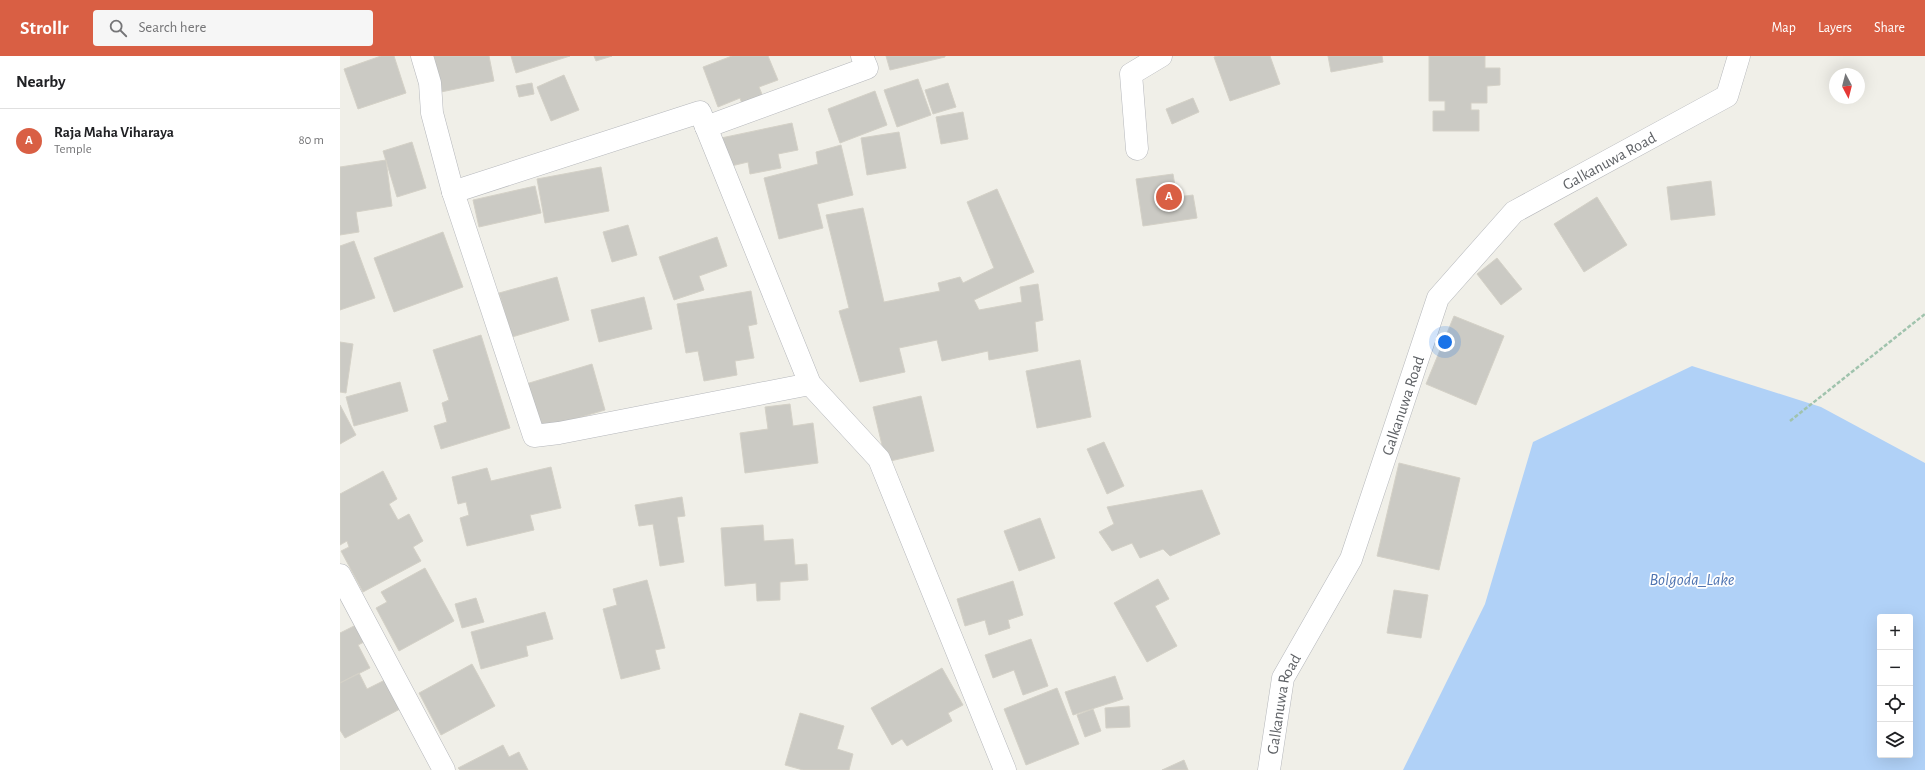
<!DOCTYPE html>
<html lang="en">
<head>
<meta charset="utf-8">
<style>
	:root { --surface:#fff; --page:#f6f6f6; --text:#202124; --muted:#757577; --line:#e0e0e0; --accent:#d95f44 }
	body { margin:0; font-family:"Alegreya Sans",sans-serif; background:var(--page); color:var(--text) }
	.controls { position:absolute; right:12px; bottom:12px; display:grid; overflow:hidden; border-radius:4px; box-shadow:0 4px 16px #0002 }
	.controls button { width:36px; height:36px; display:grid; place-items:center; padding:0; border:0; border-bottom:1px solid var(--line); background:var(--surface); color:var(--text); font:20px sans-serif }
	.compass { position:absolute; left:1489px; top:12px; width:36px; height:36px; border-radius:50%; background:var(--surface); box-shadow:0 4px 16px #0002; rotate:173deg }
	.you { position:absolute; left:1105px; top:286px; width:14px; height:14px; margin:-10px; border:3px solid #fff; border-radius:50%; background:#1a73e8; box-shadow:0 0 0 6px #1a73e833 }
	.badge { display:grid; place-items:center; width:26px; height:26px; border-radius:50%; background:var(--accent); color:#fff; font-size:13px; font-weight:700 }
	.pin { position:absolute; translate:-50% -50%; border:2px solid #fff; box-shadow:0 1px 4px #0006 }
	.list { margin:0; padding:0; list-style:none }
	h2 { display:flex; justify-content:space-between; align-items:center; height:52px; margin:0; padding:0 16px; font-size:17px }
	h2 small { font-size:13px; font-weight:400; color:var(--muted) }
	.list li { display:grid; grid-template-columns:26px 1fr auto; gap:12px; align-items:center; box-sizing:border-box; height:64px; padding:0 16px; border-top:1px solid var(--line) }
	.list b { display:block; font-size:15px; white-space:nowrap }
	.list p { margin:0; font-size:13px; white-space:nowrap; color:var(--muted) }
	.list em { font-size:13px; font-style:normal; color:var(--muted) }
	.icon { flex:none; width:22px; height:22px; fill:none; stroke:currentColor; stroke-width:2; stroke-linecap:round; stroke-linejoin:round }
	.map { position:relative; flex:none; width:1585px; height:714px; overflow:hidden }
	header { display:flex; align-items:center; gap:24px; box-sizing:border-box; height:56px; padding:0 20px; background:var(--accent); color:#fff }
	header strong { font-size:19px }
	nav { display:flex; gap:22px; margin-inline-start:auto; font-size:14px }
	.search { width:280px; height:36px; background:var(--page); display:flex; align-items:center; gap:10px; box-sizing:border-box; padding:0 14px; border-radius:4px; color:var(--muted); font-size:15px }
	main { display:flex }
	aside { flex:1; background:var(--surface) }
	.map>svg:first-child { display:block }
	.water { fill:#b0d1f7; fill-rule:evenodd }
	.building { fill:#cbcac4; stroke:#d4d1c7 }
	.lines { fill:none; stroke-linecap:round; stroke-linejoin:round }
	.minor-casing { stroke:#b5b7bb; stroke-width:23 }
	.path { stroke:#a0c3ad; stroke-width:2.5; stroke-dasharray:4 2; stroke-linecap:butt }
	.minor { stroke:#fff; stroke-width:22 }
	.labels { text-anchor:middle; stroke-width:3.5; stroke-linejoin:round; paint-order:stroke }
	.street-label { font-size:16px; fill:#5f6266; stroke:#fff }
	.water-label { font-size:17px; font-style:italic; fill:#5176b2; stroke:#fff }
</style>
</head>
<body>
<header>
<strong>Strollr</strong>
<div class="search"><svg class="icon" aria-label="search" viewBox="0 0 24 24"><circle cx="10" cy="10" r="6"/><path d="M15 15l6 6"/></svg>Search here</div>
<nav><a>Map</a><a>Layers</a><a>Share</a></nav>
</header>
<main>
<aside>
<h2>Nearby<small></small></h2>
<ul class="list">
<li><span class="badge">A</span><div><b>Raja Maha Viharaya</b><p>Temple</p></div><em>80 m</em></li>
</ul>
</aside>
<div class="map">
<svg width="1585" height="714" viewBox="0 0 1585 714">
	<rect width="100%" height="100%" fill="#f0efe8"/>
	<path class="water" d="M1352,310L1481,351L1585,407V714H1063L1145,548L1193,386ZM1540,561H1570V699H1540Z"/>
	<path class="building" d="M41,0H54L66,37L18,53L4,13Z
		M94,0H149L154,25L101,36Z
		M171,0H230L176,17Z
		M254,0H272L256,5Z
		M392,0H428L438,24L419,31L424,43L403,51L400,42L378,51L363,11Z
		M546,0H605V1L550,14Z
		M878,0H930L940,28L890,45L874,1Z
		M988,0H1042L1043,6L991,16Z
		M1089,0H1145V12H1160V29L1147,30V47H1131V54H1139V75H1093V55H1105V45H1089Z
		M224,19L239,54L211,65L197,31Z
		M578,23L591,59L557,71L544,34Z
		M192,27L194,38L179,41L176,30Z
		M608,27L616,51L593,58L585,34Z
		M535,35L547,69L500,87L488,53Z
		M853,42L859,56L832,68L826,53Z
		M623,56L628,83L601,88L596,61Z
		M452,67L458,94L438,98L441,112L410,118L408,106L387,111L381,82Z
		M559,76L566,112L527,119L521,82Z
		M72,86L86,132L57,141L43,95Z
		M501,89L513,139L477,148L483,172L439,183L424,122L478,108L476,96Z
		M46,104L52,150L16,156L19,176L0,179V111Z
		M261,111L269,155L205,167L197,123Z
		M833,118L837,141L853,139L857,162L803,170L796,123Z
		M1371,125L1375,159L1331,164L1327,131Z
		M195,130L201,157L139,171L133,144Z
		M657,133L694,216L634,244L639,254L682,246L680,231L698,228L703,264L695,266L698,295L649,304L648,295L602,305L597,284L559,292L565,316L520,326L499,255L509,252L486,159L523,152L544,246L600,235L598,227L620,221L623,227L654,212L627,146Z
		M1257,141L1287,189L1244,216L1214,168Z
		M288,169L297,199L272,206L263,176Z
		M103,176L123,231L54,256L34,202Z
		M377,181L387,210L359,220L364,234L334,244L319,201Z
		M14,185L35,242L0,254V190Z
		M1157,202L1182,233L1161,249L1137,218Z
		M217,221L229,264L172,281L159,237Z
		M411,235L417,268L408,270L414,302L395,305L397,319L364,325L358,295L346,297L337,248Z
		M304,241L312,273L259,286L251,254Z
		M1114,260L1164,280L1136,349L1086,328Z
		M141,279L170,372L101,393L94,370L107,366L102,347L109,344L93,294Z
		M0,286L13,288L6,337L0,336Z
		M740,304L751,361L697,372L686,315Z
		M252,308L265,354L200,373L186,328Z
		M60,326L68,355L14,370L6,341Z
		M581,340L594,395L546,406L533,351Z
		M450,348L453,370L473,367L478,407L405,417L400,377L428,373L425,351Z
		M0,349L16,379L0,388Z
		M764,386L784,430L767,438L747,393Z
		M1059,407L1120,422L1099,514L1037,500Z
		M211,411L221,452L190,459L194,474L127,490L120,462L129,459L126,446L118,448L112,421L147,412L151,425Z
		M43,415L57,443L49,448L58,464L69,458L83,485L73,491L81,505L23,536L1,495L9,491L7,485L0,489V438Z
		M862,434L880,478L830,500L823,493L800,502L792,487L772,495L759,476L774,468L767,451Z
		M342,441L345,460L337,461L344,506L320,510L313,468L299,470L295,449Z
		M700,462L715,502L679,515L664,475Z
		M423,469L424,485L453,483L455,509L467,508L468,524L440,526V544L417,545L416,527L385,530L381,472Z
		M85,512L114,565L59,595L36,552L47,546L41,536Z
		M818,523L829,543L815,550L837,590L807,606L774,547Z
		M307,524L325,592L315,594L320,613L281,623L263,553L277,549L273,533Z
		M673,525L683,559L668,564L670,572L649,579L645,564L625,570L617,543Z
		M1054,534L1088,539L1081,582L1047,577Z
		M136,542L144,566L122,572L115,548Z
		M205,556L213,583L186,590L188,600L141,613L131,576Z
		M16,569L24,586L18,589L30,612L0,627V577Z
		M691,583L708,630L683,639L674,614L653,622L645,599Z
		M132,608L155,650L101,679L79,637Z
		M602,612L623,649L608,657L612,665L567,690L562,683L552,689L531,652Z
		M19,617L27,633L45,624L60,653L5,682L0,674V627Z
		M775,620L783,643L733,659L725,636Z
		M717,632L739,688L686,709L664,653Z
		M789,650L790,671L766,672L765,652Z
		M753,653L761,675L745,681L737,659Z
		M460,657L504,670L497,693L513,698L509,714H463L445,709Z
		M163,689L169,701L179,696L188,714H120L118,712Z
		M844,704L848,714H822Z"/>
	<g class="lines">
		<defs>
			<g id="minor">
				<path d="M82,0L90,27L92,57L113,136"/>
				<path d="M366,71L527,12L522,0"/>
				<path d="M797,93L791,18L821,0"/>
				<path d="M470,328L219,377L194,380L113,136L360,56L470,328L539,403L665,714"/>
				<path d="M0,519L104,714"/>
				<path id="s1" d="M929,714L943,622L1011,503L1098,242L1174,156L1387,40L1399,0"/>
			</g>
		</defs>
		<use href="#minor" class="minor-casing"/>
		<path class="path" d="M1450,365L1585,258"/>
		<use href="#minor" class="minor"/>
	</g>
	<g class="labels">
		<g class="street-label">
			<text dy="6" stroke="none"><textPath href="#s1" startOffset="728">Galkanuwa Road</textPath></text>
			<text dy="6" stroke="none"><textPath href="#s1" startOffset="392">Galkanuwa Road</textPath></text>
			<text dy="6" stroke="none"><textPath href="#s1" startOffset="68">Galkanuwa Road</textPath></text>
		</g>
		<g class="water-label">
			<text x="1352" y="529">Bolgoda_Lake</text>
		</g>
	</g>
</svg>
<div class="controls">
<button>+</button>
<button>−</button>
<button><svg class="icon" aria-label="locate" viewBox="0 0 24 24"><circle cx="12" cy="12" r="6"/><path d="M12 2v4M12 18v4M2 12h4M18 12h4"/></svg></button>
<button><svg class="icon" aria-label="layers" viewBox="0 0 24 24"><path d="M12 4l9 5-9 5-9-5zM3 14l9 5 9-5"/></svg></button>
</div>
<svg class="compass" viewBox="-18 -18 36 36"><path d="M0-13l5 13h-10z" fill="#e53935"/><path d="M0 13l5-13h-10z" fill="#757577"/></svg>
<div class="you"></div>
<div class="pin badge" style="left:829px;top:141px">A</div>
</div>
</main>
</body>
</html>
